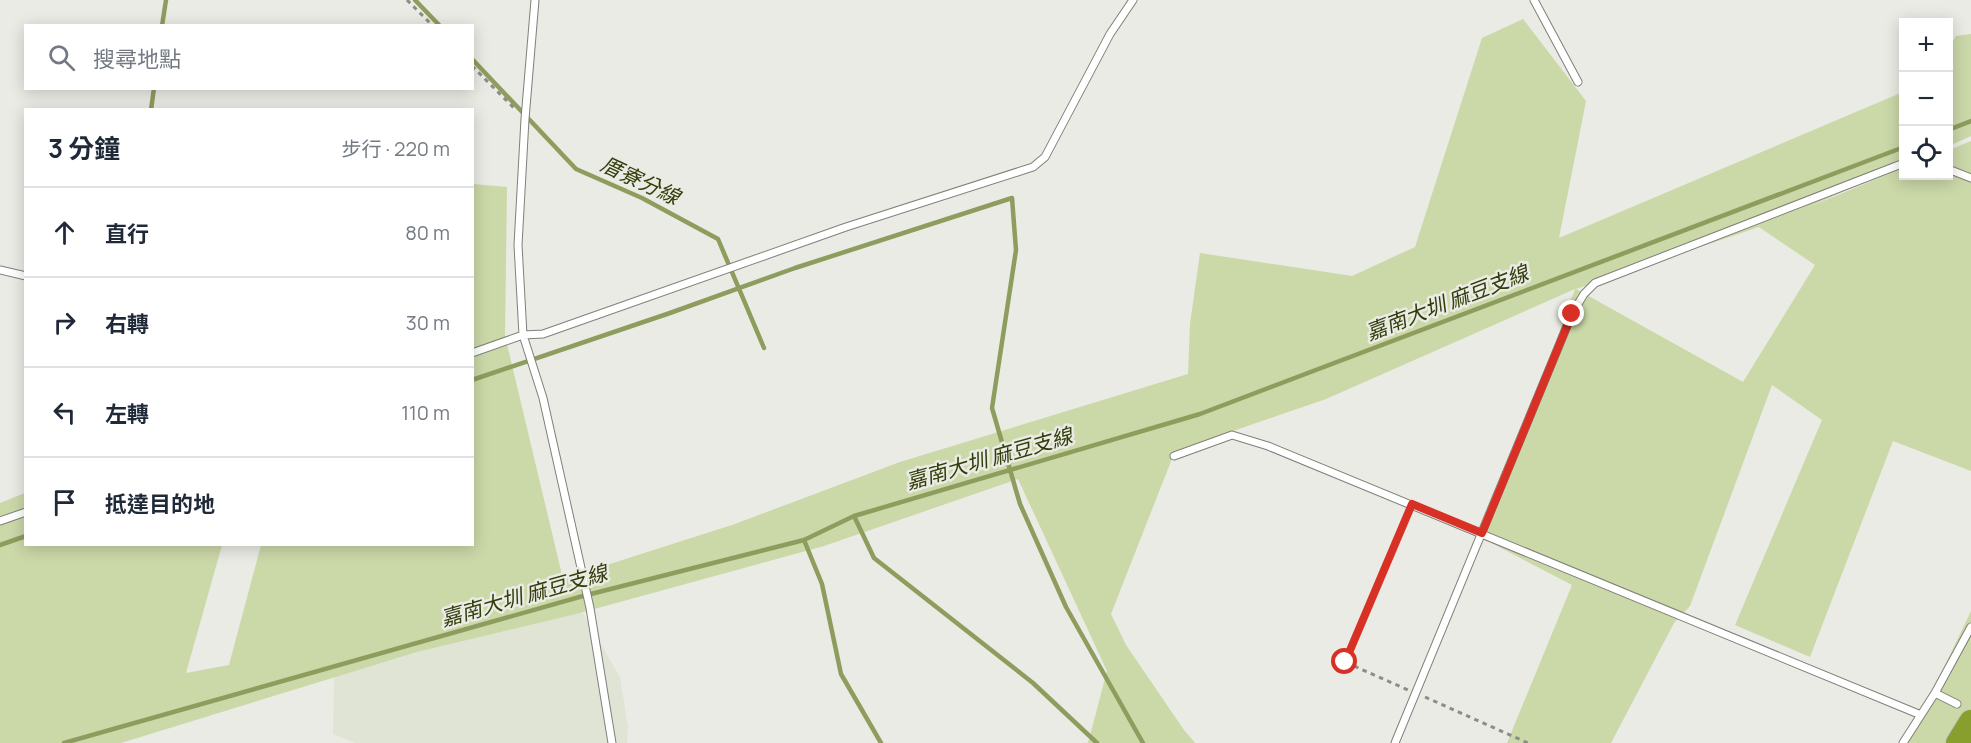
<!DOCTYPE html>
<html lang="zh-TW">
<head>
<meta charset="utf-8">
<style>
	:root { --surface:#fff; --page:#f2f2f3; --text:#1f2937; --muted:#747a83; --line:#e0e1e3 }
	body { margin:0; font-family:Manrope,"Noto Sans TC",sans-serif; background:var(--page); color:var(--text) }
	.controls { position:absolute; right:18px; top:18px; display:grid; overflow:hidden; border-radius:0px; box-shadow:0 3px 15px #0003 }
	.controls button { width:54px; height:54px; display:grid; place-items:center; padding:0; border:0; border-bottom:2px solid var(--line); background:var(--surface); color:var(--text); font:30px sans-serif }
	.stop { position:absolute; width:18px; height:18px; margin:-14px; border:4px solid #d93025; border-radius:50%; background:#fff }
	.stop.end { background:#d93025; border-color:#fff; box-shadow:0 2px 6px #0008 }
	.list { margin:0; padding:0; list-style:none }
	h2 { display:flex; justify-content:space-between; align-items:center; height:78px; margin:0; padding:0 24px; font-size:26px }
	h2 small { font-size:20px; font-weight:400; color:var(--muted) }
	.list li { display:grid; grid-template-columns:39px 1fr auto; gap:18px; align-items:center; box-sizing:border-box; height:90px; padding:0 24px; border-top:2px solid var(--line) }
	.list b { display:block; font-size:22px; white-space:nowrap }
	.list em { font-size:20px; font-style:normal; color:var(--muted) }
	.icon { flex:none; width:33px; height:33px; fill:none; stroke:currentColor; stroke-width:2; stroke-linecap:round; stroke-linejoin:round }
	.map { position:relative; flex:none; width:1971px; height:743px; overflow:hidden }
	.search { position:absolute; background:var(--surface); box-shadow:0 3px 15px #0003; left:24px; top:24px; width:450px; height:66px; display:flex; align-items:center; gap:15px; box-sizing:border-box; padding:0 21px; border-radius:0px; color:var(--muted); font-size:22px }
	.panel { position:absolute; background:var(--surface); box-shadow:0 3px 15px #0003; left:24px; top:108px; width:450px; height:438px; border-radius:0px }
	.map>svg:first-child { display:block }
	.built { fill:#e0e4d5 }
	.green { fill:#cbd8a8; fill-rule:evenodd }
	.lines { fill:none; stroke-linecap:round; stroke-linejoin:round }
	.stream { stroke:#8e9d5d; stroke-width:4.5 }
	.service-casing { stroke:#7e8079; stroke-width:9 }
	.motorway-casing { stroke:#c5c5c4; stroke-width:26 }
	.path { stroke:#8c8d88; stroke-width:3; stroke-dasharray:4.5 4.5; stroke-linecap:butt }
	.service { stroke:#fff; stroke-width:7 }
	.motorway { stroke:#889e2d; stroke-width:24 }
	.route { stroke:#d93025; stroke-width:8 }
	.labels { text-anchor:middle; stroke-width:5; stroke-linejoin:round; paint-order:stroke }
	.water-label { font-size:21px; font-style:italic; fill:#333d0a; stroke:#e9ebe4 }
</style>
</head>
<body>
<div class="map">
<svg width="1971" height="743" viewBox="0 0 1971 743">
	<rect width="100%" height="100%" fill="#e9ebe4"/>
	<path class="built" d="M582,612L620,677L628,728L627,743H355L333,734L334,677L417,652Z"/>
	<path class="green" d="M1523,19L1586,101L1559,238L1903,92V165L1804,209L1903,168L1904,176H1948L1949,150L1971,141V471L1893,441L1810,657L1735,625L1822,420L1772,385L1690,606L1674,623L1611,743H1507L1572,585L1484,539L1575,289L1326,399L1175,451L1111,614L1126,645L1184,730L1195,743H1088L1107,671L1018,479L824,546L576,614L417,652L121,743H0V503L25,493L26,544L222,545L186,673L229,665L261,545L472,544L473,184L507,187L505,336L563,579L735,524L900,462L1188,374L1190,324L1200,253L1352,276L1415,247L1482,38ZM1759,227L1815,265L1743,382L1576,289Z
		M1971,34V136L1949,146V48L1956,36Z
		M1971,611V743H1903L1921,715Z"/>
	<g class="lines">
		<path class="stream" d="M415,0L440,26
			M162,26L166,0
			M472,59L576,169L642,198L718,239L764,348
			M151,110L154,88
			M1948,130L1971,121
			M472,380L670,313L795,268L1012,198L1016,250L992,408L1020,504L1066,607L1143,743
			M854,516L874,558L1033,683L1097,743
			M804,540L822,584L841,674L881,743
			M0,545L26,536
			M64,743L583,596L804,540L854,516L1200,414L1904,147"/>
		<defs>
			<path id="service" d="M535,0L525,119L518,245L523,335L543,398L590,608L612,743
				M1534,0L1578,82
				M1948,169L1971,178
				M0,270L26,276
				M472,353L523,335L543,334L846,227L1033,167L1045,157L1110,34L1133,0
				M1174,456L1232,435L1268,446L1921,715
				M0,521L26,512
				M1935,693L1957,704
				M1395,743L1572,314L1584,294L1595,283L1904,163
				M1903,743L1935,693L1971,627"/>
			<path id="motorway" d="M1958,743L1971,722"/>
		</defs>
		<use href="#service" class="service-casing"/>
		<use href="#motorway" class="motorway-casing"/>
		<path class="path" d="M407,0L433,26
			M472,66L515,109
			M1408,514L1345,662L1408,690
			M1425,697L1528,743"/>
		<use href="#service" class="service"/>
		<use href="#motorway" class="motorway"/>
	</g>
	<g class="lines">
		<path class="route" d="M1345,662L1412,504L1482,533L1572,314"/>
	</g>
	<g class="labels">
		<g class="water-label">
			<text transform="translate(640 181) rotate(25)" y="7">厝寮分線</text>
			<text transform="translate(1447 303) rotate(-21)" y="7">嘉南大圳 麻豆支線</text>
			<text transform="translate(989 459) rotate(-16)" y="7">嘉南大圳 麻豆支線</text>
			<text transform="translate(524 596) rotate(-16)" y="7">嘉南大圳 麻豆支線</text>
		</g>
	</g>
</svg>
<div class="controls">
<button>+</button>
<button>−</button>
<button><svg class="icon" aria-label="locate" viewBox="0 0 24 24"><circle cx="12" cy="12" r="6"/><path d="M12 2v4M12 18v4M2 12h4M18 12h4"/></svg></button>
</div>
<div class="stop" style="left:1345px;top:662px"></div>
<div class="stop end" style="left:1572px;top:314px"></div>
<div class="search"><svg class="icon" aria-label="search" viewBox="0 0 24 24"><circle cx="10" cy="10" r="6"/><path d="M15 15l6 6"/></svg>搜尋地點</div>
<section class="panel">
<h2>3 分鐘<small>步行 · 220 m</small></h2>
<ul class="list">
<li><svg class="icon" aria-label="ahead" viewBox="0 0 24 24"><path d="M12 20V5M6 11l6-6 6 6"/></svg><div><b>直行</b></div><em>80 m</em></li>
<li><svg class="icon" aria-label="right" viewBox="0 0 24 24"><path d="M7 20v-9h11M14 6l5 5-5 5"/></svg><div><b>右轉</b></div><em>30 m</em></li>
<li><svg class="icon" aria-label="left" viewBox="0 0 24 24"><path d="M17 20v-9H6M10 6l-5 5 5 5"/></svg><div><b>左轉</b></div><em>110 m</em></li>
<li><svg class="icon" aria-label="arrive" viewBox="0 0 24 24"><path d="M6 21V4h12l-3 4 3 4H6"/></svg><div><b>抵達目的地</b></div></li>
</ul>
</section>
</div>
</body>
</html>
